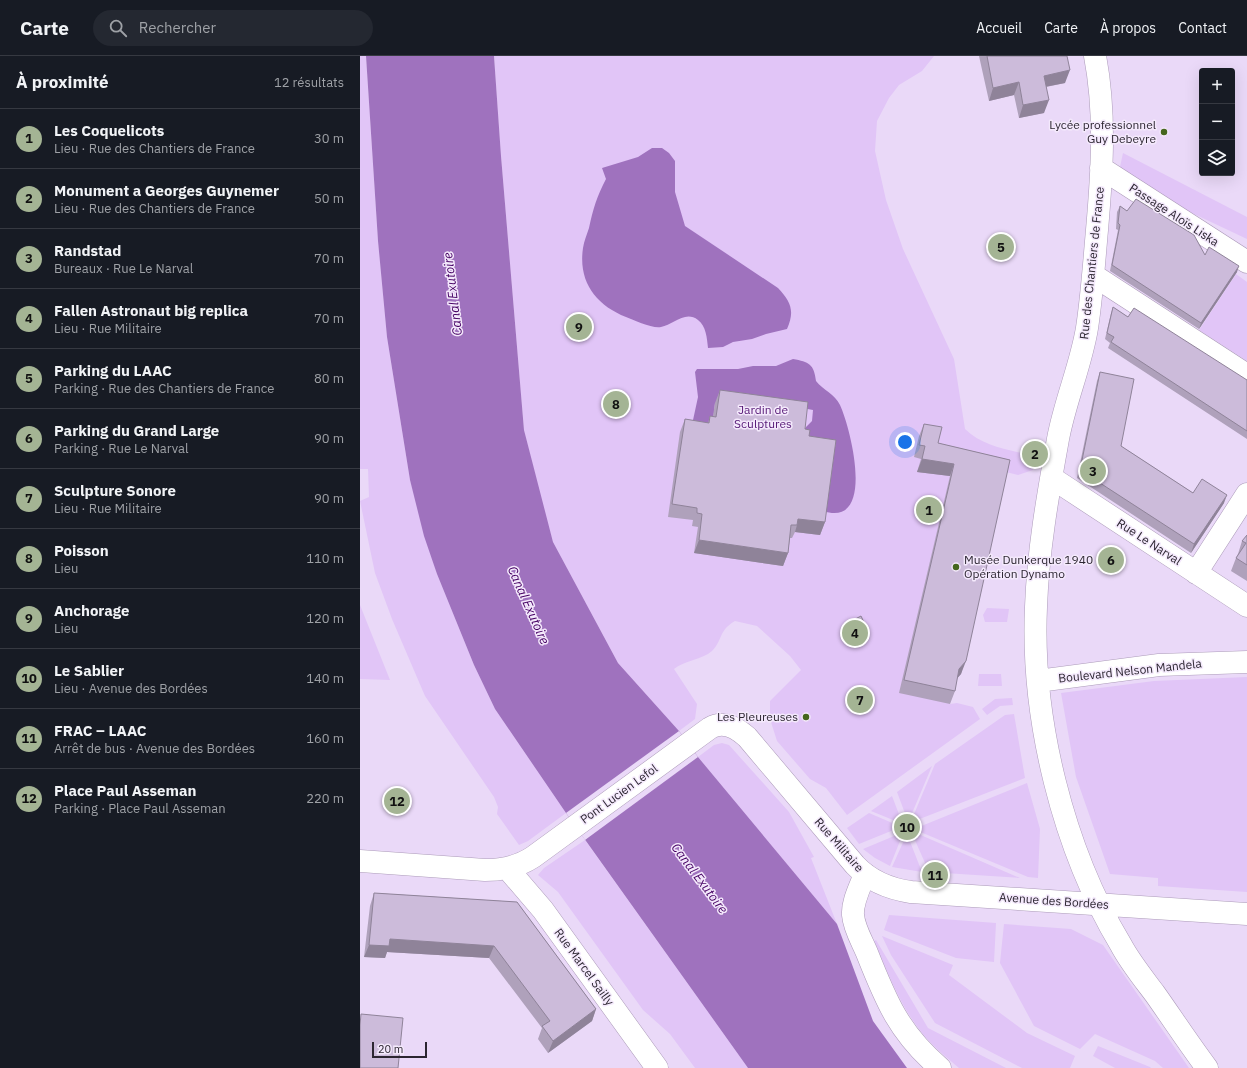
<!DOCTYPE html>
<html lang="fr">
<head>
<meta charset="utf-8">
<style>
	:root { --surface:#171b24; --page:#242831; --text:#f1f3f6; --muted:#9ea1a6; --line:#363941; --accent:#a4b494 }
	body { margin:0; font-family:"IBM Plex Sans",sans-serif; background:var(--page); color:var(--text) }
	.controls { position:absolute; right:12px; top:12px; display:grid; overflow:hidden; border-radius:4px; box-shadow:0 4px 16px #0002 }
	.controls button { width:36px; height:36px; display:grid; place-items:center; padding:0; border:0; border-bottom:1px solid var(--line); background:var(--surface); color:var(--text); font:20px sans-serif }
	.scale { position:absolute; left:12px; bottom:10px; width:55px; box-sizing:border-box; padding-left:4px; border:2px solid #2c2631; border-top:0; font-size:11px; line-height:14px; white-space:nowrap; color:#2c2631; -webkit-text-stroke:3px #f4e9fc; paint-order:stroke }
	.you { position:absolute; left:545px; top:386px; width:14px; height:14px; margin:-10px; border:3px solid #fff; border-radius:50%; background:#1a73e8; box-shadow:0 0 0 6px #1a73e833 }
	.badge { display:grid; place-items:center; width:26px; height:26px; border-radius:50%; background:var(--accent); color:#111; font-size:13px; font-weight:700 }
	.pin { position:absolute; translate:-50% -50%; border:2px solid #fff; box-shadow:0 1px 4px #0006 }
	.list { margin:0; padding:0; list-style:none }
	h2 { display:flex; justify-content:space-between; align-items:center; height:52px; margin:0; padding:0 16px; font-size:17px }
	h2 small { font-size:13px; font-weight:400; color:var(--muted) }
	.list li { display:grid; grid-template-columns:26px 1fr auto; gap:12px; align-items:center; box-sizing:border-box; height:60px; padding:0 16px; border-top:1px solid var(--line) }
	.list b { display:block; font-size:15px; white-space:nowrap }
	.list p { margin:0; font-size:13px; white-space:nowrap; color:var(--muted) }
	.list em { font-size:13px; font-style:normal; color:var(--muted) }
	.icon { flex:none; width:22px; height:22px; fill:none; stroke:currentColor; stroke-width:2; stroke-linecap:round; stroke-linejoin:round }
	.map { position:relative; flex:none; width:887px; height:1012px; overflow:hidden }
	header { display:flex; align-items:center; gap:24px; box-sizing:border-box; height:56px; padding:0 20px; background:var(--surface); border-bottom:1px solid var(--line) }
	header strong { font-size:19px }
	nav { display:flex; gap:22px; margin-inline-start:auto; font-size:14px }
	.search { width:280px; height:36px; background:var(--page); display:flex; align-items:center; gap:10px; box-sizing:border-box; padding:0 14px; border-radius:22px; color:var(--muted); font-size:15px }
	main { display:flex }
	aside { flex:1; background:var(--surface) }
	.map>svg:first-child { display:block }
	.green { fill:#e1c5f7 }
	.water { fill:#9f72be }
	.pier { fill:#ead9f8 }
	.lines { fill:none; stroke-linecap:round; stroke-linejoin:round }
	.minor-casing { stroke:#ac9bb9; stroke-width:23 }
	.minor { stroke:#fff; stroke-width:22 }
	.wall { fill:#afa1bb }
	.shaded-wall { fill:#8f8399 }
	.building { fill:#ccbbda; stroke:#8f8399 }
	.poi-dot { fill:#45661d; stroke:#f4e9fc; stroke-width:1.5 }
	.labels { text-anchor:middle; stroke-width:3; stroke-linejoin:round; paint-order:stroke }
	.poi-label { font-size:12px; fill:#2c2631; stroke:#f4e9fc; text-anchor:end }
	.street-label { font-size:12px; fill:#2c2631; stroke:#f4e9fc }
	.park-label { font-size:12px; fill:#541774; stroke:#f4e9fc }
	.water-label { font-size:13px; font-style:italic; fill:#450063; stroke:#f4e9fc }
</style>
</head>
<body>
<header>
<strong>Carte</strong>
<div class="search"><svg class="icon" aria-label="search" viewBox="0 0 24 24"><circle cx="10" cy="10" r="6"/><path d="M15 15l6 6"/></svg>Rechercher</div>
<nav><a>Accueil</a><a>Carte</a><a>À propos</a><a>Contact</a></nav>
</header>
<main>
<aside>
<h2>À proximité<small>12 résultats</small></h2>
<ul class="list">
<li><span class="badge">1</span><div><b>Les Coquelicots</b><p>Lieu · Rue des Chantiers de France</p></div><em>30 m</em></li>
<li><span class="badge">2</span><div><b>Monument a Georges Guynemer</b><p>Lieu · Rue des Chantiers de France</p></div><em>50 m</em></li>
<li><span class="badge">3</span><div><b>Randstad</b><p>Bureaux · Rue Le Narval</p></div><em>70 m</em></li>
<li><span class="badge">4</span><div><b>Fallen Astronaut big replica</b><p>Lieu · Rue Militaire</p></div><em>70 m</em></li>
<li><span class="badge">5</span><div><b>Parking du LAAC</b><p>Parking · Rue des Chantiers de France</p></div><em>80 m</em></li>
<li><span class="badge">6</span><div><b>Parking du Grand Large</b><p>Parking · Rue Le Narval</p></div><em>90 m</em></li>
<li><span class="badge">7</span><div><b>Sculpture Sonore</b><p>Lieu · Rue Militaire</p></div><em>90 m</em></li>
<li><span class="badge">8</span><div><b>Poisson</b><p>Lieu</p></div><em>110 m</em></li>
<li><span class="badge">9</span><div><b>Anchorage</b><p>Lieu</p></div><em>120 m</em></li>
<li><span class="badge">10</span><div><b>Le Sablier</b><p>Lieu · Avenue des Bordées</p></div><em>140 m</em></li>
<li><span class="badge">11</span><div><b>FRAC – LAAC</b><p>Arrêt de bus · Avenue des Bordées</p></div><em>160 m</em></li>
<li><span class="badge">12</span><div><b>Place Paul Asseman</b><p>Parking · Place Paul Asseman</p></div><em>220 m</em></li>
</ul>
</aside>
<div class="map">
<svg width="887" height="1012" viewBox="0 0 887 1012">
	<rect width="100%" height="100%" fill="#ead9f8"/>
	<path class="green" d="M0,0H6L18,185L27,281L50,424L77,518L114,609L135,653L206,757L168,785L159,789L137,758L138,751L134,741L65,640L32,563L15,517L0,445L9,441L8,413H0Z
		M134,0H574L562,15L539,29L529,42L517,65L515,95L526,144L543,193L594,303L605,373C623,391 651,394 674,400L673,414L658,419L646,416L601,618L594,626L590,648L597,647L613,651L620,663L487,759L466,732L450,723L417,685L410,663V645L441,614L430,600L397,570L375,565C358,575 363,584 352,595C342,604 325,604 314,613L337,648L335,663L319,675L258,607L193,486L183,451L164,374L141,100Z
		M763,97L887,161V183L815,149L760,111Z
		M876,218L887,226V305L839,274Z
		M0,549L30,624L0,623Z
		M627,552L649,553L647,566H625L623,559Z
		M619,618H641L642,630H618Z
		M887,621V836L798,830V822L750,818L716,721L701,637L794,625Z
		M652,642L653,649L640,650L627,659L622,653L635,643Z
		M654,658L665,722L557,764L552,763L575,708L645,659Z
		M362,687L369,689L429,756L454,801L451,802L477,868L338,701L354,689Z
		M572,710L550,762L546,760L537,736Z
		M667,727L680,773L678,822L668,821L558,775L559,771Z
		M532,740L540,761L538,766L511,755Z
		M509,757L537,769L536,773L499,788L487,772Z
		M556,777L660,822L569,816L554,782Z
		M539,778L542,780L530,810L515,802L503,793Z
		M545,782L549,783L562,816L532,811Z
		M225,784L388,1012H335L310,978L283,954L198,836L178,819L184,812Z
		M529,859L636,867L634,906L596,902L524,874Z
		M644,868L711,873L743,889L829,1012H803L795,1005L735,978L720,993L674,970L640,907Z
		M522,880L593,909L589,919L667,977L715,1000L710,1012H662L575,967L531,899Z
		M516,884L568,972L646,1012H599C585,1000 570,988 559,973C539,947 527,915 514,885Z
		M738,990L790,1011L791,1012H755L733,1000Z"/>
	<path class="water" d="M6,0H134L141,100L164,374L193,486L258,607L319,675L338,701L477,868L513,965L547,1012H388L206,757L135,653L114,609L77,518L64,480L50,424L27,281L18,185Z
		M292,92H302L309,97L315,105V136L325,170L418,232C431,246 435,255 427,273L406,278L392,283L373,286L363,291L348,292C347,282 346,270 338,264C325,254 313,269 301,271C293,273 274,264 266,261C236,249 218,226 223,192C224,185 227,178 229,172C233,153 237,140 246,123L242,112L278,101Z
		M433,303C449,306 454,308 456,325C463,334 475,338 480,349C490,370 517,473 463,455L442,375L452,365L453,354L437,351L355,347L352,374L330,378L338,341L335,316L337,313H378L393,310H416Z"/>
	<path class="pier" d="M319,675L338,701L225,784L206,757Z"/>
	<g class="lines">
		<defs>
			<path id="minor" d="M735,0C746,57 742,117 737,174C734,207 732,239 727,272C721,309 705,345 698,383C688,438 678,495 676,551C671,663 703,793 761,889C770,906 783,922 795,938C812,962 829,988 847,1012
				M741,112L887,206
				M733,219L887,319
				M692,422L887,550
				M836,517L887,438
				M678,625L799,609L887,606
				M0,805L125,814C142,814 158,811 173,801L350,672C363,664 377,672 387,681L495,809C510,825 530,833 551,836L887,858
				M147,812L183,854L297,1012
				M505,818C500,831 492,846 493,859C494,872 502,885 507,897C526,945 539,977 580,1012"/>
		</defs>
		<use href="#minor" class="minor-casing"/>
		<use href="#minor" class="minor"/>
	</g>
	<path class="wall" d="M619,0H707L705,27L686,31L684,57L659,62L654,39L629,45Z
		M760,150L767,155L845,199L877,216L839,273L750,215L758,174L756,173L757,156Z
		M753,251L768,261L887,324V383L748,292L750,287L745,283L751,257Z
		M740,316L761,390L833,437L864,447L831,497L717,422L737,325Z
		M360,334L445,373L449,380L465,466L460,479L435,476L432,482H430L428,497L423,510L334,497L338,471L332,470L333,464L308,461L320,376L325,363L348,367L350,360H353L355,347Z
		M564,368L578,387L650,404L601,618L597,622L595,635L590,648L539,637L590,420L557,416L561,403L554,401L559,380Z
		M887,479V525L871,515L876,502L878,498L882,485Z
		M484,569L508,575L507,578L499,587H493L483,572Z
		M14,837L157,846L236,953L232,965L188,997L178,983L182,972L129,902L27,896L25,902L4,901L10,850Z"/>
	<path class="shaded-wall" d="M710,14L705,27L679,32L684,20Z
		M659,26L654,39L629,45L633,32Z
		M689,44L684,57L659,62L663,49Z
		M879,210L877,216L839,273L841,267Z
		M562,403L594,408L590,420L557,416Z
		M867,439L864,447L831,497L834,488Z
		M438,463L465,466L460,479L435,476L437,469Z
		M339,484L428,497L423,510L334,497Z
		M508,575L507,578L499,587H493L494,584Z
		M606,605L601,618L594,626L599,613Z
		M30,883L134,890L129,902L27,896L25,902L4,901L9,889Z
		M236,953L232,965L188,997L193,985Z"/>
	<path class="building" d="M627,0H707L710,14L684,20L689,44L663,49L659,26L633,32Z
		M776,143L834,179L845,199L849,191L879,210L841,267L752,209L760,169L758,167L760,150L767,155Z
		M753,251L768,261L774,252L887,324V375L751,286L754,281L747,277Z
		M740,316L774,323L761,390L833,437L842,423L867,439L834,488L720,414Z
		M360,334L448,346L445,373L450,374L449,380L476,384L465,466L438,463L437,469H431L428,497L339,484L342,458L337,457V452L312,448L325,363L349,367L350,360L356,361Z
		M564,368L582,371L578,387L650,404L606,605L599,613L595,635L544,624L594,408L562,403L565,390L559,389Z
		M887,479V509L876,502L886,487L882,485Z
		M501,560L508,575L501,584H494L484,569Z
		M14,837L157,846L236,953L193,985L182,970L190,965L134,890L30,883L29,890L9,889Z
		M1,958L43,962L38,1012H0V969Z"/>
	<g class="poi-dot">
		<circle cx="804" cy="76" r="4"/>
		<circle cx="596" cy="511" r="4"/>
		<circle cx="446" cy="661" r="4"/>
	</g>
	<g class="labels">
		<g class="poi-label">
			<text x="796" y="73">Lycée professionnel<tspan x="796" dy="14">Guy Debeyre</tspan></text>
			<text x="604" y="508" text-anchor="start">Musée Dunkerque 1940<tspan x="604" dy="14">Opération Dynamo</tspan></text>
			<text x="438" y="665">Les Pleureuses</text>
		</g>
		<g class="street-label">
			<text transform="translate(814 159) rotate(33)" y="4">Passage Aloïs Liska</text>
			<text transform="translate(732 207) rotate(-84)" y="4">Rue des Chantiers de France</text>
			<text transform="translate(789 486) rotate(33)" y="4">Rue Le Narval</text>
			<text transform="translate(770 615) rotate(-6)" y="4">Boulevard Nelson Mandela</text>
			<text transform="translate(259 738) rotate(-36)" y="4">Pont Lucien Lefol</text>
			<text transform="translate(479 789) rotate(49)" y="4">Rue Militaire</text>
			<text transform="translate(694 845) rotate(4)" y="4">Avenue des Bordées</text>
			<text transform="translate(224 911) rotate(54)" y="4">Rue Marcel Sailly</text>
		</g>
		<g class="park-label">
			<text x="403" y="358">Jardin de<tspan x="403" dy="14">Sculptures</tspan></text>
		</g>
		<g class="water-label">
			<text transform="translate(92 238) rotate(-97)" y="5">Canal Exutoire</text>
			<text transform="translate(169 549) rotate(66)" y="5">Canal Exutoire</text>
			<text transform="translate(340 822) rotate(53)" y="5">Canal Exutoire</text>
		</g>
	</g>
</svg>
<div class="controls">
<button>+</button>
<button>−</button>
<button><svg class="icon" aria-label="layers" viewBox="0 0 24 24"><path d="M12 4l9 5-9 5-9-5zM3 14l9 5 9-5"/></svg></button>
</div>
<div class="scale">20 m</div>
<div class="you"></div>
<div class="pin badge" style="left:569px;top:454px">1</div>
<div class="pin badge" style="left:675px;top:398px">2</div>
<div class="pin badge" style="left:733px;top:415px">3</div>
<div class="pin badge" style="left:495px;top:577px">4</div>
<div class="pin badge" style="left:641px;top:191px">5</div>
<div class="pin badge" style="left:751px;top:504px">6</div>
<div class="pin badge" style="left:500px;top:644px">7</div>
<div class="pin badge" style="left:256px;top:348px">8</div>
<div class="pin badge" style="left:219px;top:271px">9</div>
<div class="pin badge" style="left:547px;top:771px">10</div>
<div class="pin badge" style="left:575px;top:819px">11</div>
<div class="pin badge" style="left:37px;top:745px">12</div>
</div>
</main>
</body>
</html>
